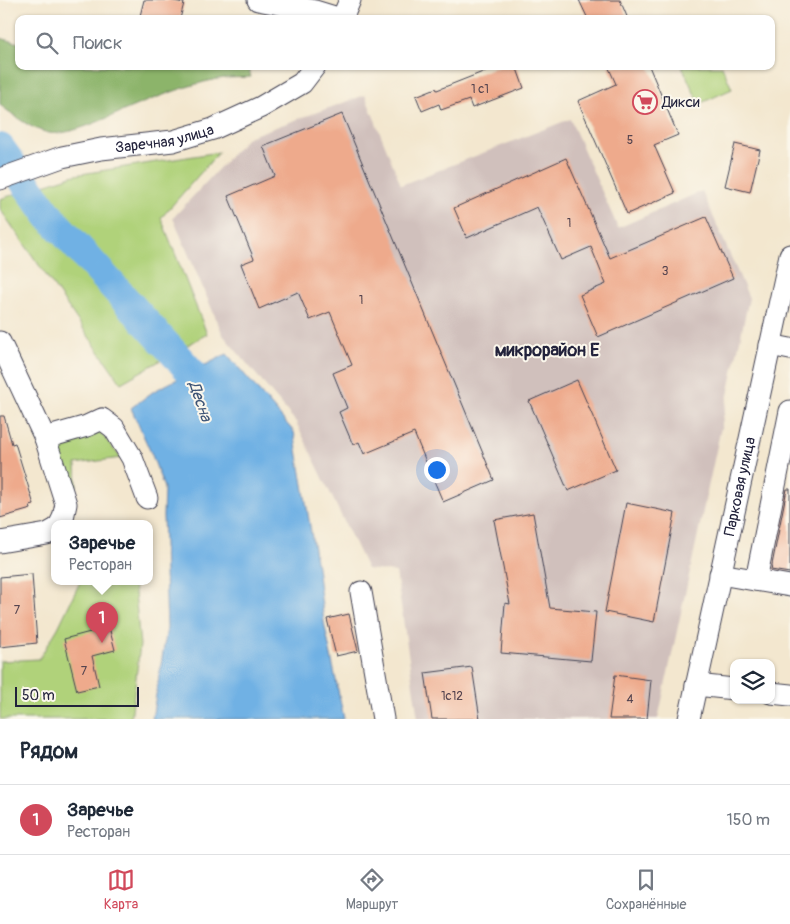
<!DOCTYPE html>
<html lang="ru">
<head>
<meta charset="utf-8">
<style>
	:root { --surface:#fff; --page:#f2f2f3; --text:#1f2937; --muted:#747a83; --line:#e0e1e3; --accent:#d1495b }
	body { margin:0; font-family:Pangolin,sans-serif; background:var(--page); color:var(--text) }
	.controls { position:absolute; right:15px; bottom:15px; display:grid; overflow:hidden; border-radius:10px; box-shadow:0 1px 4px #0004 }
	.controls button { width:45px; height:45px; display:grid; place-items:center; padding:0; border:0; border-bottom:1px solid var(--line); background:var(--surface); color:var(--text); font:25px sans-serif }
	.scale { position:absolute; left:15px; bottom:12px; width:124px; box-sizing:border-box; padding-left:5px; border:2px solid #22223b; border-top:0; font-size:14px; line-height:18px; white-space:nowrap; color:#22223b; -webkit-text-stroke:4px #fbf7ec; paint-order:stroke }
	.you { position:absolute; left:436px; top:469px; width:18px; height:18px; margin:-12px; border:4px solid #fff; border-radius:50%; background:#1a73e8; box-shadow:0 0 0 8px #1a73e833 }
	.badge { display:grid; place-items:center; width:32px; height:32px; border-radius:50%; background:var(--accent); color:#fff; font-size:16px; font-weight:700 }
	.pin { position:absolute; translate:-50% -41px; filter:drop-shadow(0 1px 2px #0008) }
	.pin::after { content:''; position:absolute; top:26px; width:18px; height:15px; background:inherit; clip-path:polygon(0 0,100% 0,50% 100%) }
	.popup { position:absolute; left:51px; top:520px; width:102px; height:65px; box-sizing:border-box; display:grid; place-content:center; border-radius:10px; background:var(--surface); filter:drop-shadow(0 1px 4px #0005); font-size:16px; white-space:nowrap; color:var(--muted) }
	.popup b { font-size:19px; color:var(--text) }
	.popup::after { content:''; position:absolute; left:50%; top:100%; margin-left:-10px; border:10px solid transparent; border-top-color:var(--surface) }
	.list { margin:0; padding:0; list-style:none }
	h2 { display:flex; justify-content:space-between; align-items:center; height:65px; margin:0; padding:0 20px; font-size:21px }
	h2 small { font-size:16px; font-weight:400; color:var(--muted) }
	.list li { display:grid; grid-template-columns:32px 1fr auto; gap:15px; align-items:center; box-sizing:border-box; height:70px; padding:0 20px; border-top:1px solid var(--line) }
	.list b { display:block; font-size:19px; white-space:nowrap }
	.list p { margin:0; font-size:16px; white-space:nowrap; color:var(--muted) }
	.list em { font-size:16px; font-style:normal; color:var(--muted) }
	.icon { flex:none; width:28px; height:28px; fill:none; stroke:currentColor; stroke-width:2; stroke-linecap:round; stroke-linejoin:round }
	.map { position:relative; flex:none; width:790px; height:719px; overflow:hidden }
	.search { position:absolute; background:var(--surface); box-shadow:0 1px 4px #0004; left:15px; right:15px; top:15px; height:55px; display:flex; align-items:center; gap:12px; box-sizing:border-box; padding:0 18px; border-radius:10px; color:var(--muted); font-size:19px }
	.sheet { height:135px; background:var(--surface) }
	nav { display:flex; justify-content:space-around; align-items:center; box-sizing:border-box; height:70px; border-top:1px solid var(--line); background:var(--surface); font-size:14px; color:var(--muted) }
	nav a { display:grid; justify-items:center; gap:2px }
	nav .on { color:var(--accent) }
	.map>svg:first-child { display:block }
	.industrial { fill:#d0c0bc }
	.green { fill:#b0d27a; stroke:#697a5a }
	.forest { fill:#8cb46a; stroke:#576b52 }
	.water { fill:#6fb1e4; stroke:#486a90 }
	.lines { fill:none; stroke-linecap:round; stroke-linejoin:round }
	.river { stroke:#6fb1e4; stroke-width:30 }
	.building { fill:#eeaa8c }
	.minor-casing { stroke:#414051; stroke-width:23 }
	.minor { stroke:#fff; stroke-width:21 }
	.labels { text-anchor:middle; stroke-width:4; stroke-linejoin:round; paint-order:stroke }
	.number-label { font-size:12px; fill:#55444f }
	.poi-label { font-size:15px; fill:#22223b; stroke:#fbf7ec; text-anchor:start }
	.street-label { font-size:15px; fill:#22223b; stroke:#fbf7ec }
	.water-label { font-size:16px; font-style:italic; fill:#3d5476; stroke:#fbf7ec }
	.quarter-label { font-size:18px; font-weight:bold; fill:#22223b; stroke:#fbf7ec }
</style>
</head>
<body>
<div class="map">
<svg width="790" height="719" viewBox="0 0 790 719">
	<rect width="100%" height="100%" fill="#fbf7ec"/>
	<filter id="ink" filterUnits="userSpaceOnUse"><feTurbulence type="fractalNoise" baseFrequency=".02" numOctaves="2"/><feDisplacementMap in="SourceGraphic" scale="10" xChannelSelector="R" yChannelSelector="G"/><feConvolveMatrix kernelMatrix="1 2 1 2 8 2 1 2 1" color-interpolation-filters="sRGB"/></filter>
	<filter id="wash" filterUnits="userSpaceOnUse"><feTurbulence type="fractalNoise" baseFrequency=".0096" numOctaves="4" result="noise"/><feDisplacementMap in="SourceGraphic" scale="20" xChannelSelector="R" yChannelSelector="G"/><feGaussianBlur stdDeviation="1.12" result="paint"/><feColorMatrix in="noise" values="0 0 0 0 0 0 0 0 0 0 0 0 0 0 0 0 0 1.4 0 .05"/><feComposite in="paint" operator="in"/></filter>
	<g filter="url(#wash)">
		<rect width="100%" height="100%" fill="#f3e7cf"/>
		<path class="industrial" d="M365,95L401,185L570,119L618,228L702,191L749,298L658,719H418L396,572L367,569L296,422L223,335L173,218L248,137Z"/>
		<path class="green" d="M682,66H722L732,89L699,104Z
			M219,152L161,218L207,334L121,383L0,209V199L75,175Z
			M100,432L121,458L76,464L77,486L65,487L54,447Z
			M80,582H134L140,645L131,719H0V661L39,659L58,628Z"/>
		<path class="forest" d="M0,38L19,43V66H248L251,77C239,78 225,77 213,80C189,85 163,95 140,104C119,112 71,137 49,133C30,129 15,116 0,105Z"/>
		<path class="water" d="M227,354L294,432L317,567L324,622L344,719H152L167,628L163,516L164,488L152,455L131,408L154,391Z"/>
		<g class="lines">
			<path class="river" d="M0,148L50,217L191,372L204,410"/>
		</g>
		<g id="blocks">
			<path class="building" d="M144,0H169L184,3L180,19H150L140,16Z
				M579,0H620L628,19H588Z
				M498,66H516L524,88L472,108L469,100L441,110L439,104L422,111L416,96L436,88L437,90Z
				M608,66H649L678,135L654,145L675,193L627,214L578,101L616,84Z
				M342,114L494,480L443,502L414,433L364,454L359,442L353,445L339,412L347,408L333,373L352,365L330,312L310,320L298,292L259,309L241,264L254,259L228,196L275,176L263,146Z
				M735,144L760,150L750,192L725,186Z
				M566,158L610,258L706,217L733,278L598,337L580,295L606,284L591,247L561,260L537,207L467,238L454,208Z
				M577,380L616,470L568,491L529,401Z
				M0,416H4L12,444L15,443L34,505L30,506L31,509L0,518Z
				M787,489H790V573L771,570Z
				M626,503L675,513L654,622L605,612Z
				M533,513L550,608L596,612L591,661L501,653L505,603L510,604L494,520Z
				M32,574L37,643L0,647V577Z
				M349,614L358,651L336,656L327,619Z
				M109,627L115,650L92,656L99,686L77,691L64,639Z
				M472,667L480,719H432L425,673Z
				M615,675L651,680L647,719H609Z"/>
		</g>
	</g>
	<g filter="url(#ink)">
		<use href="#blocks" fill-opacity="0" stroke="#414051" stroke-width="1"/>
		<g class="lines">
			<defs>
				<g id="minor">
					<path d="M258,0L315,11L341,19"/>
					<path d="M342,19L350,0"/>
					<path id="s1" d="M0,179L62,157L101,149L173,141L213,129L261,107L302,83L315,66"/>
					<path d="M0,342L45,438L66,504L63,518L60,524"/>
					<path d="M770,345L790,349"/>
					<path d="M45,438L87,426L102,419L114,428L132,458L147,498"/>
					<path d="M0,542L47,534L54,530"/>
					<path d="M720,574L790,586"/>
					<path d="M756,580L790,411"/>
					<path d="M361,592L383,719"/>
					<path d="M696,685L734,689"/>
					<path d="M771,693L790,695"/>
					<path id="s2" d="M689,719L790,255"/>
				</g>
			</defs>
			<use href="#minor" class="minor-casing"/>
			<use href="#minor" class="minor"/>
		</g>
	</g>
	<defs>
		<symbol id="supermarket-ring" viewBox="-11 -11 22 22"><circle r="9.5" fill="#fbf7ec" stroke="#d1495b" stroke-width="1.5"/><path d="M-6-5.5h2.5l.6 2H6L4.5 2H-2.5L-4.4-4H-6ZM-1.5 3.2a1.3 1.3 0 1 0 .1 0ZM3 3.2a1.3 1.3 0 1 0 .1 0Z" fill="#d1495b"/></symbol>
	</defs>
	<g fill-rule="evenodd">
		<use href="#supermarket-ring" x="631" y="88" width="28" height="28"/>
	</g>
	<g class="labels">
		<g class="number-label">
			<text x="480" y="93">1 с1</text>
			<text x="630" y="144">5</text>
			<text x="569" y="227">1</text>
			<text x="665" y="275">3</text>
			<text x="361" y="304">1</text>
			<text x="17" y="614">7</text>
			<text x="84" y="675">7</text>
			<text x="452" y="700">1с12</text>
			<text x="630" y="703">4</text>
		</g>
		<g class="poi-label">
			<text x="662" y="107">Дикси</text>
		</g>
		<g class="street-label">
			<text dy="5" stroke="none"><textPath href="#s1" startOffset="170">Заречная улица</textPath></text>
			<text dy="5" stroke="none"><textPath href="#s2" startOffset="238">Парковая улица</textPath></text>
		</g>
		<g class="water-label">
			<text transform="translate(201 401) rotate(71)" y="6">Десна</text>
		</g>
		<g class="quarter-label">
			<text x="547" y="356">микрорайон Е</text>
		</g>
	</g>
</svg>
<div class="controls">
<button><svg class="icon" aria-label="layers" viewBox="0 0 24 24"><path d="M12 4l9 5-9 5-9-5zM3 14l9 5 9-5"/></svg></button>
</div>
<div class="scale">50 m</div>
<div class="you"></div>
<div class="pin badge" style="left:102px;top:643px">1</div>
<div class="popup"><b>Заречье</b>Ресторан</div>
<div class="search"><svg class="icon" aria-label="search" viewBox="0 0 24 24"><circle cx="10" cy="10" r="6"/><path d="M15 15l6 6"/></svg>Поиск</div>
</div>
<section class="sheet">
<h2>Рядом<small></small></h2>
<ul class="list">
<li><span class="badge">1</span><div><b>Заречье</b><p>Ресторан</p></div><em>150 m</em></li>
</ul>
</section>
<nav>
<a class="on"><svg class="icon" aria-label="map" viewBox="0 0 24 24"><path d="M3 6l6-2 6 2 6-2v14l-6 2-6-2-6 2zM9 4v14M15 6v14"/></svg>Карта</a>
<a><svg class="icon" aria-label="directions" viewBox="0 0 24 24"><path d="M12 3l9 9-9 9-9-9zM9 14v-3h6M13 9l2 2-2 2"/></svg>Маршрут</a>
<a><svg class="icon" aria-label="saved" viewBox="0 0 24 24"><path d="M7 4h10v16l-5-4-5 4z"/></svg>Сохранённые</a>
</nav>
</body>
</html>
